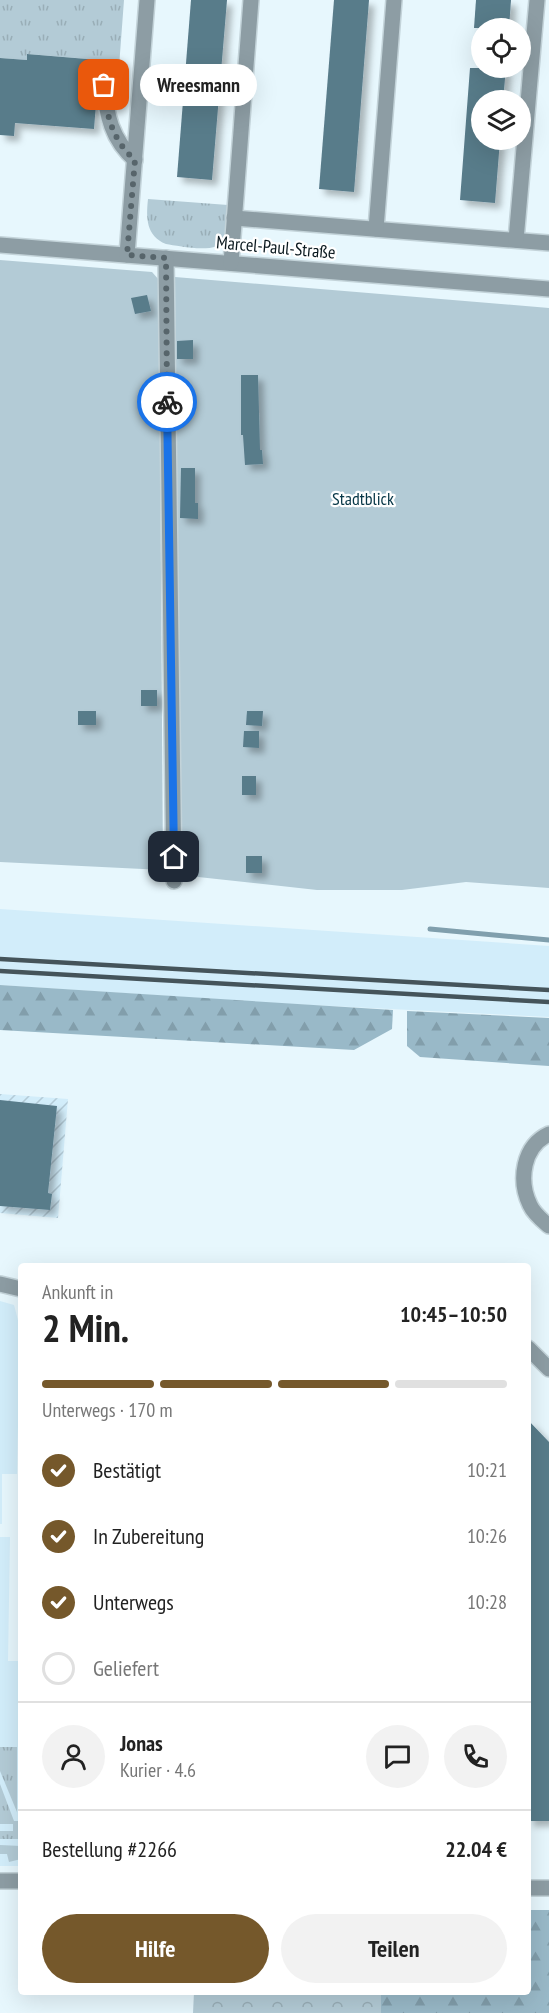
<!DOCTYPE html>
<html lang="de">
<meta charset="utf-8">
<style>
body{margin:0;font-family:"PT Sans Narrow",sans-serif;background:#f2f2f2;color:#222;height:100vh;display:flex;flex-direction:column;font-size:22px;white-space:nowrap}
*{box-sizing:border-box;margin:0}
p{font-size:20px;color:#767676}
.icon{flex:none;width:33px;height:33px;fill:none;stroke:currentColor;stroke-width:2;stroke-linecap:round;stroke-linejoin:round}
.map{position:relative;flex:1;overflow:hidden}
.panel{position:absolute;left:18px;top:1263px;width:513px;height:732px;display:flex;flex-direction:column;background:#fff;border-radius:6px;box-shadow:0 6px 24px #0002}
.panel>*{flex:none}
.fabs{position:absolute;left:471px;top:18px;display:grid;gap:12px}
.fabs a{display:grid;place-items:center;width:60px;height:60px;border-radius:50%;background:#fff;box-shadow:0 6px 24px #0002;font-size:30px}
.pin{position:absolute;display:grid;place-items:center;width:51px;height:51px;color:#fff;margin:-26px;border-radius:12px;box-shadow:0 3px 9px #0006}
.courier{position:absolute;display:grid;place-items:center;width:60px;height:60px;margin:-30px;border:4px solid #1a73e8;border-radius:50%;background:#fff;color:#222;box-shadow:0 2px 8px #0007}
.bubble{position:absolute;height:42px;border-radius:21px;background:#fff;box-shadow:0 6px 24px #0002;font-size:20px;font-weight:800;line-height:42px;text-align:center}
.headline em{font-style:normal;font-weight:800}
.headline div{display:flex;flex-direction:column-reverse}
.headline{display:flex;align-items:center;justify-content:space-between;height:102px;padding:0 24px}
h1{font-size:39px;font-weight:800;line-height:45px}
.bar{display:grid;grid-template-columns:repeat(4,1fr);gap:9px 6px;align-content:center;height:72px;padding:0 24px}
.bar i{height:8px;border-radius:4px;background:#e0e0e0}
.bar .on{background:#75582b}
.bar p{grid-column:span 4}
.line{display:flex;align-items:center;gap:15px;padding:0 24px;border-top:2px solid #e0e0e0}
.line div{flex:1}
.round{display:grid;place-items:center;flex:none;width:63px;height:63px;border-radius:32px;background:#f2f2f2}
ol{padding:0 24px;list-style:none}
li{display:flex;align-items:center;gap:18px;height:66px}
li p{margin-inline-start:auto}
li .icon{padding:6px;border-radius:50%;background:#75582b;color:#fff;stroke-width:4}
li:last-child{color:#767676}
li i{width:33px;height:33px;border:3px solid #e0e0e0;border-radius:50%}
.primary-button{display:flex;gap:12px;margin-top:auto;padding:12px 24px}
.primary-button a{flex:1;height:69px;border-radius:36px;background:#75582b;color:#fff;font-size:24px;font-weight:800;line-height:69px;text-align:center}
.primary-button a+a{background:#f2f2f2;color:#222}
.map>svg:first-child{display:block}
</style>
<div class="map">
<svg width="549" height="2013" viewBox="0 0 549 2013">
<defs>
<pattern id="industrial-furrows" width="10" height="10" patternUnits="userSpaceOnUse" patternTransform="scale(1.5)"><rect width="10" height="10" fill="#d2edfa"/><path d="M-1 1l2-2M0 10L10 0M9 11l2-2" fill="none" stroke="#b3cad6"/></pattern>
<pattern id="grass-tufts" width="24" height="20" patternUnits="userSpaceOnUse" patternTransform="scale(1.5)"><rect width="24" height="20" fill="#b3cbd6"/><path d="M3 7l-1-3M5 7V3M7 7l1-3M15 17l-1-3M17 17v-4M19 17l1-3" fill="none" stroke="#99aeb7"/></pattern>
<pattern id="forest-firs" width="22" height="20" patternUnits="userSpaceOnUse" patternTransform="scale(1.5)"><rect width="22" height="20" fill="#99b9c8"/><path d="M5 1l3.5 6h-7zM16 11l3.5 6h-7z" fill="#829eab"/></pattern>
<pattern id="park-crowns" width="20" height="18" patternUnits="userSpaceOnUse" patternTransform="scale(1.5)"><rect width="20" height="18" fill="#b3cbd6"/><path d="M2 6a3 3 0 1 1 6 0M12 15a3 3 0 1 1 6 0" fill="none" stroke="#99aeb7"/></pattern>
<filter id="shadow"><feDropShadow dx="5.5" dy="5.5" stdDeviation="3" flood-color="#0004"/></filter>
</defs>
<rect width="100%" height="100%" fill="#e7f7fd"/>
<g fill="#d2edfa">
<path d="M0,909L549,946V1017L290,1004L0,985Z"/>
<path d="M0,1301L14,1305L20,1328L17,1474H2V1524H0Z"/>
<path d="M0,1537H10L8,1661H21V1866H0Z"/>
</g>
<path fill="url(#industrial-furrows)" d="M0,1094L68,1099L58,1218L0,1213Z"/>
<g fill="url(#grass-tufts)">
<path d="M0,0H124L119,67L99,66V60L28,54L27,60L0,58Z"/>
<path d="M148,199L228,205C227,216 228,229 225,239C219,255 179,246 166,244C146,236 146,218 148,199Z"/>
<path d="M0,1747H17V1812L0,1771Z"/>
<path d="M0,1784L14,1821H21V1839H0V1831H13V1824H0Z"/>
<path d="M0,1845L21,1846V1859L9,1862L7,1854H0Z"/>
</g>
<g fill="url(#forest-firs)">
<path d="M0,985L393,1010L392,1029L354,1050L0,1030Z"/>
<path d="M407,1011L549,1018V1066L420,1057L407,1046Z"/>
<path d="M528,1910H549V2013H381V1992H528Z"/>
</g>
<path fill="url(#park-crowns)" d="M194,1992H381V2013H193Z"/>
<g fill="#b3cbd6">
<path d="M0,260L152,272L159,280L163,870L0,862Z"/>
<path d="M175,277L549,308V888L466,882L402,890H317L189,876L180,862Z"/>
</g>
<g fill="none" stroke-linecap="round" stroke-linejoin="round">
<path stroke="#809fad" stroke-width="5" d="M430,929L549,940"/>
</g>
<g fill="#587b8a" filter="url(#shadow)">
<path d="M191,0H227L212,180L177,177Z"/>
<path d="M334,0H369L354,192L319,189Z"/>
<path d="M476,0H511L509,28H474Z"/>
<path d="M27,54L99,60V66L113,67L112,80L103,75L95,81L96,104L94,129L15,123L14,136L0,135V58L27,60Z"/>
<path d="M470,68H506L503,100H482V140H500L495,203L460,200Z"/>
<path d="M147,295L151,311L135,314L131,298Z"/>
<path d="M193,340V359H177V341Z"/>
<path d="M241,375H258L260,450H262L263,464L245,465L243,435H241Z"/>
<path d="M181,468H195V503H198V519L180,518Z"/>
<rect x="141" y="690" width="16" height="16"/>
<rect x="78" y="711" width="18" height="14"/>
<path d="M247,711H263L262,726L246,725Z"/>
<path d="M244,731H259V748L243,747Z"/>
<rect x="242" y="776" width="14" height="19"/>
<rect x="246" y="856" width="16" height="17"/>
<path d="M0,1100L57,1106L48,1193L52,1194L50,1210L0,1206Z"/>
<path d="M528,1420L549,1442V1821H528V1605L531,1475L528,1472Z"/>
</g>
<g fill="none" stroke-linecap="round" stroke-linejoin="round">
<g stroke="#c3d3d9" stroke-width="18">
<g id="minor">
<path d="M104,85C106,115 112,140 135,160"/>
<path d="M234,218L549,243"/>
<path d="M376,229L394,0"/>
<path d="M516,240L537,0"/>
<path d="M0,245L549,289"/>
<path d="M127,255L147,0"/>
<path d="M166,258L174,881"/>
<path d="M231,263L251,0"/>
<path d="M549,1134C523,1146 518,1180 530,1205C534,1214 542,1220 549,1226"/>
<path d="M0,1284L21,1289"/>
<path d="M528,1348L549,1369"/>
<path d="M0,1881H21"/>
<path d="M528,1888H549"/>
</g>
</g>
<use href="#minor" stroke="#8d9da4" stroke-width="15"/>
<g stroke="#45545a" stroke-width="4.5">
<path d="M0,959L549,990"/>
<path d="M0,971L549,1002"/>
</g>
</g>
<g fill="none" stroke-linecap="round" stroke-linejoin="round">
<path stroke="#57656b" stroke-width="6" stroke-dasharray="0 10.8" d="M104,85C106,115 112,140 135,160L127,255L166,258L167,402"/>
<path stroke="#1a73e8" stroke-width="8" d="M167,402L174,857"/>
</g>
<g text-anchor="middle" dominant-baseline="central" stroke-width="4.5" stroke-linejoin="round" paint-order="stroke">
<g font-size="18" fill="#09171d" stroke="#fff">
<text transform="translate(276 247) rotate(5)">Marcel-Paul-Straße</text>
</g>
<g font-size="18" fill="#073747" stroke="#fff">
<text x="363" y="498">Stadtblick</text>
</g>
</g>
</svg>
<div class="fabs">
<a><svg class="icon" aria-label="locate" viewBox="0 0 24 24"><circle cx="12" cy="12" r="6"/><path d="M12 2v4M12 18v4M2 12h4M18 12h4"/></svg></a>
<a><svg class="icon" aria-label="layers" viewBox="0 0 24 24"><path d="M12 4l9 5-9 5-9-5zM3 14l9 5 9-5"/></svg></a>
</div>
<div class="pin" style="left:104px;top:85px;background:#ea580c"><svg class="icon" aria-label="bag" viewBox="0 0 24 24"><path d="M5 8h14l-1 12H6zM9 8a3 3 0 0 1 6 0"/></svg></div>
<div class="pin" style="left:174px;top:857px;background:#1f2937"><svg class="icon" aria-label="home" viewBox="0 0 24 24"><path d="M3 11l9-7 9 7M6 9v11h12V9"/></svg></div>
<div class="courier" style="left:167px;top:402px"><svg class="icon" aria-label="bike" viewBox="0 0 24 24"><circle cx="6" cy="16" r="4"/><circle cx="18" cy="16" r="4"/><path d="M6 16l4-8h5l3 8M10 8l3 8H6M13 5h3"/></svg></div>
<div class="bubble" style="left:140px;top:64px;width:117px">Wreesmann</div>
<section class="panel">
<div class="headline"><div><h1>2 Min.</h1><p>Ankunft in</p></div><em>10:45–10:50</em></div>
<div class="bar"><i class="on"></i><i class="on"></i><i class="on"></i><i></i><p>Unterwegs · 170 m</p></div>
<ol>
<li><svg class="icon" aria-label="check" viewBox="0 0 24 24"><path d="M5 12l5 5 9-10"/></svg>Bestätigt<p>10:21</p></li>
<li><svg class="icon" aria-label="check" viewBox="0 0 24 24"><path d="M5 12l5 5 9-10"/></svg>In Zubereitung<p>10:26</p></li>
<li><svg class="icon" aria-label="check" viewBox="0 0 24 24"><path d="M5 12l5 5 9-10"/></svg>Unterwegs<p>10:28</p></li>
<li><i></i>Geliefert</li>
</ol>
<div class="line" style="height:108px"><a class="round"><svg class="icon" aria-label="person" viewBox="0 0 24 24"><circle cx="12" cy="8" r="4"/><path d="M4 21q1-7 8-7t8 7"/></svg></a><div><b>Jonas</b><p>Kurier · 4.6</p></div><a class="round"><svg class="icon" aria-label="chat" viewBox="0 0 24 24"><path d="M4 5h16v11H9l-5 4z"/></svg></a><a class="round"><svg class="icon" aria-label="phone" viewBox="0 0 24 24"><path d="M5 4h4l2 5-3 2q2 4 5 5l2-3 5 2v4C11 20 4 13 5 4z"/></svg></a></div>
<div class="line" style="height:78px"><div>Bestellung #2266</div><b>22.04 €</b></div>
<div class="primary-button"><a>Hilfe</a><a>Teilen</a></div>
</section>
</div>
